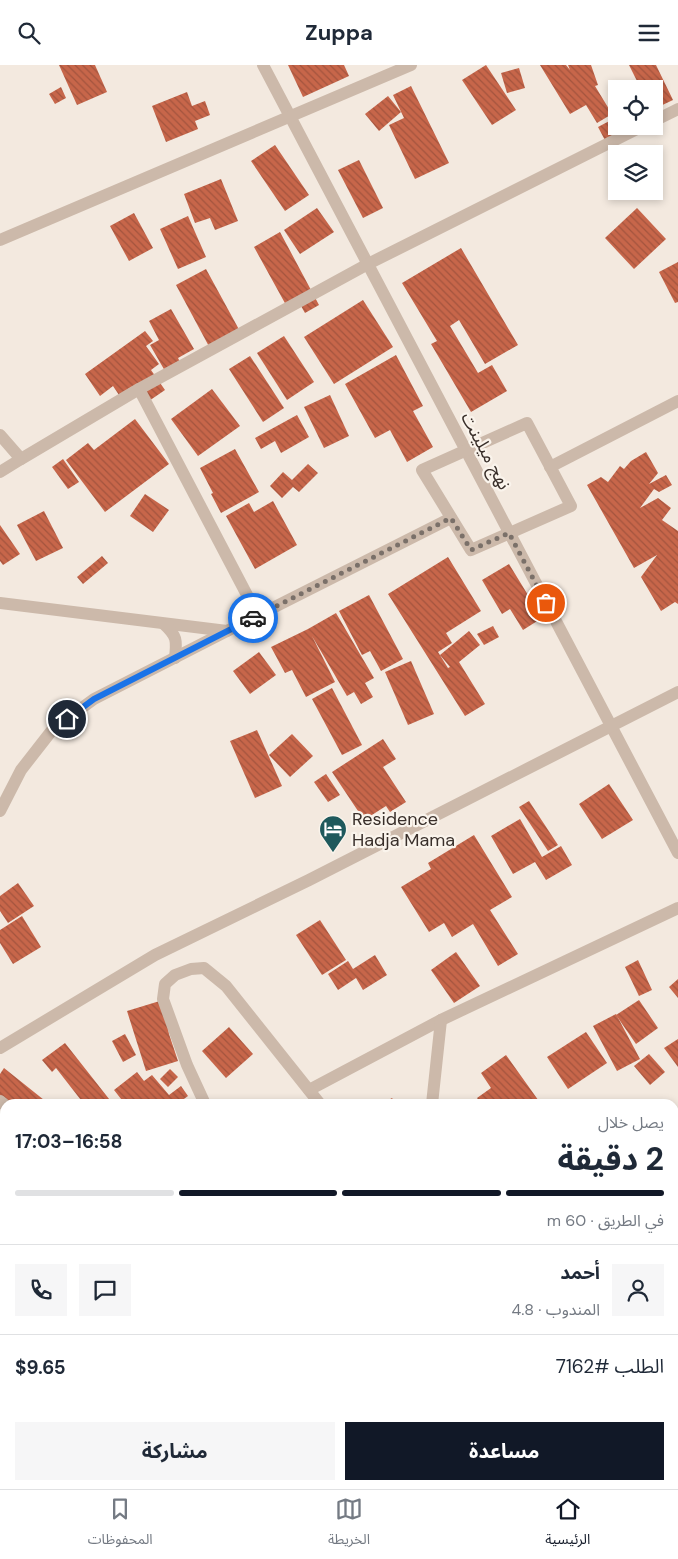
<!DOCTYPE html>
<html lang="ar">
<meta charset="utf-8">
<style>
body{margin:0;font-family:"DM Sans","Noto Sans Arabic",sans-serif;background:#f6f6f7;color:#1f2937;direction:rtl;height:100vh;display:flex;flex-direction:column;font-size:19px;white-space:nowrap}
*{box-sizing:border-box;margin:0}
p{font-size:16px;color:#747a83}
.icon{flex:none;width:28px;height:28px;fill:none;stroke:currentColor;stroke-width:2;stroke-linecap:round;stroke-linejoin:round}
.map{position:relative;flex:1;overflow:hidden;direction:ltr}
.side{position:absolute;left:0px;top:1034px;width:679px;height:391px;display:flex;flex-direction:column;background:#fff;border-radius:15px 15px 0 0;box-shadow:0 2px 8px #0003;direction:rtl}
.side>*{flex:none}
.tools{position:absolute;left:608px;top:15px;display:grid;gap:10px}
.tools a{display:grid;place-items:center;width:55px;height:55px;border-radius:0px;background:#fff;box-shadow:0 2px 8px #0003;font-size:25px}
.pin{position:absolute;display:grid;place-items:center;width:42px;height:42px;color:#fff;margin:-21px;border:2px solid #fff;border-radius:50%;box-shadow:0 1px 5px #0007}
.courier{position:absolute;display:grid;place-items:center;width:50px;height:50px;margin:-25px;border:4px solid #1a73e8;border-radius:50%;background:#fff;color:#222;box-shadow:0 1px 6px #0007}
.head em{font-style:normal;font-weight:700}
.head div{display:flex;flex-direction:column-reverse}
.head{display:flex;align-items:center;justify-content:space-between;height:85px;padding:0 15px}
h1{font-size:32px;font-weight:700;line-height:38px}
.bar{display:grid;grid-template-columns:repeat(4,1fr);gap:8px 5px;align-content:center;height:60px;padding:0 15px}
.bar i{height:6px;border-radius:4px;background:#e0e1e3}
.bar .active{background:#111827}
.bar p{grid-column:span 4}
.line{display:flex;align-items:center;gap:12px;padding:0 15px;border-top:1px solid #e0e1e3}
.line div{flex:1}
.round{display:grid;place-items:center;flex:none;width:52px;height:52px;border-radius:0px;background:#f6f6f7}
.primary-button{display:flex;gap:10px;margin-top:auto;padding:10px 15px}
.primary-button a{flex:1;height:58px;border-radius:0px;background:#111827;color:#fff;font-size:20px;font-weight:700;line-height:58px;text-align:center}
.primary-button a+a{background:#f6f6f7;color:#1f2937}
header{display:flex;justify-content:space-between;align-items:center;height:65px;padding:0 15px;background:#fff;font-size:22px;font-weight:700}
.dock{display:flex;justify-content:space-around;align-items:center;height:70px;border-top:1px solid #e0e1e3;background:#fff;font-size:14px;color:#747a83}
.dock a{display:grid;justify-items:center;gap:2px}
.dock .active{color:#111827}
.map>svg:first-child{display:block}
</style>
<header><svg class="icon" aria-label="menu" viewBox="0 0 24 24"><path d="M4 6h16M4 12h16M4 18h16"/></svg>Zuppa<svg class="icon" aria-label="search" viewBox="0 0 24 24"><circle cx="10" cy="10" r="6"/><path d="M15 15l6 6"/></svg></header>
<div class="map">
<svg width="678" height="1424" viewBox="0 0 678 1424">
<defs>
<pattern id="building-back-hatch" width="6" height="6" patternUnits="userSpaceOnUse" patternTransform="scale(1.25)"><rect width="6" height="6" fill="#c7664a"/><path d="M-1 5l2 2M0 0l6 6M5-1l2 2" fill="none" stroke="#a3543e"/></pattern>
</defs>
<rect width="100%" height="100%" fill="#f3e9df"/>
<path fill="#7eafb1" d="M0,1294L5,1299V1420H128L132,1424H0Z"/>
<g fill="url(#building-back-hatch)">
<path d="M59,0H95L107,27L77,40Z"/>
<path d="M288,0H344L349,11L303,32Z"/>
<path d="M486,0L516,45L492,60L462,15Z"/>
<path d="M540,0H566L570,5L568,0H591L598,20L595,21L612,49L597,58L586,40L570,49Z"/>
<path d="M629,0H656L673,35L654,44V24H641Z"/>
<path d="M519,3L525,23L507,28L501,8Z"/>
<path d="M411,21L449,98L415,114L389,60L404,53L393,30Z"/>
<path d="M61,22L66,33L55,39L49,29Z"/>
<path d="M187,27L192,41L205,36L210,50L195,56L198,64L166,77L152,41Z"/>
<path d="M388,31L401,47L379,66L365,49Z"/>
<path d="M615,53L616,61H619L624,70L607,79L598,62Z"/>
<path d="M275,80L309,130L285,146L251,96Z"/>
<path d="M359,95L383,143L363,153L338,105Z"/>
<path d="M221,114L238,156L215,165L210,153L195,158L184,129Z"/>
<path d="M317,143L334,167L300,189L284,165Z"/>
<path d="M637,143L666,174L634,204L605,173Z"/>
<path d="M134,148L153,183L129,196L110,161Z"/>
<path d="M188,151L206,192L178,204L160,164Z"/>
<path d="M280,167L319,240L305,248L297,234L286,240L254,182Z"/>
<path d="M461,183L518,280L485,299L459,255L450,261L478,308L492,300L507,326L471,347L431,279L437,276L402,218Z"/>
<path d="M678,197V237L675,238L659,207Z"/>
<path d="M206,204L242,270L212,287L176,220Z"/>
<path d="M363,235L393,282L334,319L304,272Z"/>
<path d="M171,244L194,284L178,293L180,297L165,306L150,280L159,275L149,256Z"/>
<path d="M145,266L153,276L146,281L159,299L151,305L165,325L146,338L133,321L119,330L113,321L100,331L85,309Z"/>
<path d="M284,271L314,317L287,335L257,288Z"/>
<path d="M396,290L423,341L413,346L433,382L407,397L390,365L375,373L345,319Z"/>
<path d="M250,291L284,343L263,357L229,304Z"/>
<path d="M212,324L240,361L198,391L171,354Z"/>
<path d="M330,330L349,371L324,383L304,342Z"/>
<path d="M297,350L309,372L281,388L275,376L261,384L255,373Z"/>
<path d="M135,354L169,399L105,447L66,395L88,378L94,385Z"/>
<path d="M235,384L259,427L221,448L211,429L213,428L200,403Z"/>
<path d="M646,387L658,408L649,419L666,410L672,420L659,427L654,424L640,443L658,433L671,443L662,455L678,466V539L675,537L661,546L641,512L657,490L634,503L587,420L601,412L608,417L620,401L624,404L631,396Z"/>
<path d="M63,394L79,417L68,424L52,402Z"/>
<path d="M308,399L318,408L299,427L293,422L282,433L270,421L283,407L292,415Z"/>
<path d="M145,429L169,445L153,467L130,451Z"/>
<path d="M273,436L297,480L255,504L226,451L249,438L254,447Z"/>
<path d="M44,446L63,483L36,496L17,460Z"/>
<path d="M0,460L20,489L3,500L0,496Z"/>
<path d="M102,491L108,498L83,519L77,512Z"/>
<path d="M448,492L481,546L446,568L452,578L438,587L448,603L450,602L440,590L469,566L480,580L459,597L485,639L465,651L388,529Z"/>
<path d="M509,499L542,553L523,565L510,544L502,549L482,515Z"/>
<path d="M369,530L403,594L381,606L370,586L362,590L339,546Z"/>
<path d="M336,548L374,613L365,618L373,632L361,639L354,627L347,631L312,571L335,617L306,632L292,605L285,608L271,582L308,564Z"/>
<path d="M493,561L499,572L484,580L477,569Z"/>
<path d="M259,587L276,610L250,629L233,606Z"/>
<path d="M411,596L434,649L408,660L385,607Z"/>
<path d="M332,623L362,680L342,690L312,634Z"/>
<path d="M257,665L282,721L255,733L230,676Z"/>
<path d="M292,669L313,691L290,712L269,690Z"/>
<path d="M383,674L396,694L383,702L406,737L390,747L386,741L364,755L332,707Z"/>
<path d="M326,709L340,730L328,737L314,717Z"/>
<path d="M609,719L633,755L602,774L579,739Z"/>
<path d="M529,736L558,780L548,786L519,742Z"/>
<path d="M520,754L542,792L561,781L572,800L546,815L535,797L513,809L491,771Z"/>
<path d="M474,770L512,832L490,845L518,889L498,901L473,859L452,872L444,858L429,867L401,822L431,804L428,798Z"/>
<path d="M18,818L34,841L8,858L0,846V831Z"/>
<path d="M22,851L41,882L13,899L0,878V865Z"/>
<path d="M320,855L346,895L322,910L296,870Z"/>
<path d="M456,887L480,921L454,938L431,905Z"/>
<path d="M375,890L387,910L363,925L356,913L338,925L328,909L348,896L353,904Z"/>
<path d="M638,895L652,925L639,931L625,902Z"/>
<path d="M678,914V933L669,922Z"/>
<path d="M163,935L169,969L178,996L146,1006L127,946Z"/>
<path d="M639,935L658,963L636,979L616,950Z"/>
<path d="M616,949L640,994L617,1006L593,961Z"/>
<path d="M229,962L253,989L226,1013L202,986Z"/>
<path d="M586,967L607,998L568,1024L547,992Z"/>
<path d="M125,969L136,990L123,997L112,976Z"/>
<path d="M678,974V1002L664,983Z"/>
<path d="M65,978L113,1039H84L56,1003L52,1007L42,995Z"/>
<path d="M649,989L665,1007L650,1020L634,1001Z"/>
<path d="M506,990L541,1039H481L477,1033L491,1023L481,1008Z"/>
<path d="M4,1003L49,1039H7L0,1033V1009Z"/>
<path d="M170,1004L178,1012L168,1022L160,1014Z"/>
<path d="M137,1007L144,1016L152,1010L169,1030L181,1021L188,1031L177,1039H125L114,1025Z"/>
<path d="M392,1033L396,1039H382Z"/>
<path d="M332,1420H348L351,1424H335Z"/>
<path d="M352,1420H403L396,1424H355Z"/>
</g>
<g fill="none" stroke-linecap="round" stroke-linejoin="round">
<g stroke="#ccb9aa" stroke-width="12">
<path d="M263,0L678,788"/>
<path d="M654,56L678,44"/>
<path d="M0,175L411,0"/>
<path d="M139,324L258,551"/>
<path d="M527,358L571,441L471,485L422,405Z"/>
<path d="M0,370L21,394L139,324L368,199L643,61"/>
<path d="M550,402L678,336"/>
<path d="M0,407L21,394"/>
<path d="M0,538L227,566L451,453"/>
<path d="M164,559C177,571 177,575 175,593"/>
<path d="M0,746L21,705L53,664L94,634L227,566"/>
<path d="M0,983L155,890L309,815L678,627"/>
<path d="M309,1025L441,955L678,843"/>
<path d="M0,1036L5,1040"/>
<path d="M205,1039L187,1000L163,934L165,919L175,910L191,904L204,903L226,921L320,1039"/>
<path d="M432,1039L441,955"/>
<path d="M674,1055L678,1053"/>
<path d="M674,1377L678,1375"/>
</g>
</g>
<g fill="none" stroke-linecap="round" stroke-linejoin="round">
<path stroke="#7a7069" stroke-width="5" stroke-dasharray="0 9" d="M253,553L451,453L471,485L509,468L546,538"/>
<path stroke="#1a73e8" stroke-width="6" d="M67,654L94,634L253,553"/>
</g>
<defs>
<g id="hotel-pin" transform="scale(1.4375)"><path d="M0 17L-7.5 6A9.5 9.5 0 1 1 7.5 6Z" fill="#1f595c" stroke="#faf4ec"/><path d="M-6-4.5h1.5V1H6V5H4.5V3h-9V5H-6ZM-4 0a1.8 1.8 0 1 1 3.6 0ZM.5 0V-2.5h3Q6-2.5 6 0Z" fill="#fff"/></g>
</defs>
<g fill-rule="evenodd">
<use href="#hotel-pin" x="333" y="764"/>
</g>
<g text-anchor="middle" dominant-baseline="central" stroke-width="4.5" stroke-linejoin="round" paint-order="stroke">
<g font-size="18" fill="#392f2a" stroke="#faf4ec">
<text transform="translate(486 386) rotate(62)">نهج ميلينت</text>
</g>
<g font-size="18" fill="#392f2a" stroke="#faf4ec" text-anchor="start">
<text x="352" y="754">Residence<tspan x="352" dy="21">Hadja Mama</tspan></text>
</g>
</g>
</svg>
<div class="tools">
<a><svg class="icon" aria-label="locate" viewBox="0 0 24 24"><circle cx="12" cy="12" r="6"/><path d="M12 2v4M12 18v4M2 12h4M18 12h4"/></svg></a>
<a><svg class="icon" aria-label="layers" viewBox="0 0 24 24"><path d="M12 4l9 5-9 5-9-5zM3 14l9 5 9-5"/></svg></a>
</div>
<div class="pin" style="left:546px;top:538px;background:#ea580c"><svg class="icon" aria-label="bag" viewBox="0 0 24 24"><path d="M5 8h14l-1 12H6zM9 8a3 3 0 0 1 6 0"/></svg></div>
<div class="pin" style="left:67px;top:654px;background:#1f2937"><svg class="icon" aria-label="home" viewBox="0 0 24 24"><path d="M3 11l9-7 9 7M6 9v11h12V9"/></svg></div>
<div class="courier" style="left:253px;top:553px"><svg class="icon" aria-label="car" viewBox="0 0 24 24"><path d="M5 17H2v-5l4-1 3-4h7l3 4 3 1v5h-3M9 17h6M6 11h13"/><circle cx="7" cy="17" r="2"/><circle cx="17" cy="17" r="2"/></svg></div>
<section class="side">
<div class="head"><div><h1>2 دقيقة</h1><p>يصل خلال</p></div><em>16:58–17:03</em></div>
<div class="bar"><i class="active"></i><i class="active"></i><i class="active"></i><i></i><p>في الطريق · 60 m</p></div>
<div class="line" style="height:90px"><a class="round"><svg class="icon" aria-label="person" viewBox="0 0 24 24"><circle cx="12" cy="8" r="4"/><path d="M4 21q1-7 8-7t8 7"/></svg></a><div><b>أحمد</b><p>المندوب · 4.8</p></div><a class="round"><svg class="icon" aria-label="chat" viewBox="0 0 24 24"><path d="M4 5h16v11H9l-5 4z"/></svg></a><a class="round"><svg class="icon" aria-label="phone" viewBox="0 0 24 24"><path d="M5 4h4l2 5-3 2q2 4 5 5l2-3 5 2v4C11 20 4 13 5 4z"/></svg></a></div>
<div class="line" style="height:65px"><div>الطلب #7162</div><b>$9.65</b></div>
<div class="primary-button"><a>مساعدة</a><a>مشاركة</a></div>
</section>
</div>
<nav class="dock">
<a class="active"><svg class="icon" aria-label="home" viewBox="0 0 24 24"><path d="M3 11l9-7 9 7M6 9v11h12V9"/></svg>الرئيسية</a>
<a><svg class="icon" aria-label="map" viewBox="0 0 24 24"><path d="M3 6l6-2 6 2 6-2v14l-6 2-6-2-6 2zM9 4v14M15 6v14"/></svg>الخريطة</a>
<a><svg class="icon" aria-label="saved" viewBox="0 0 24 24"><path d="M7 4h10v16l-5-4-5 4z"/></svg>المحفوظات</a>
</nav>
